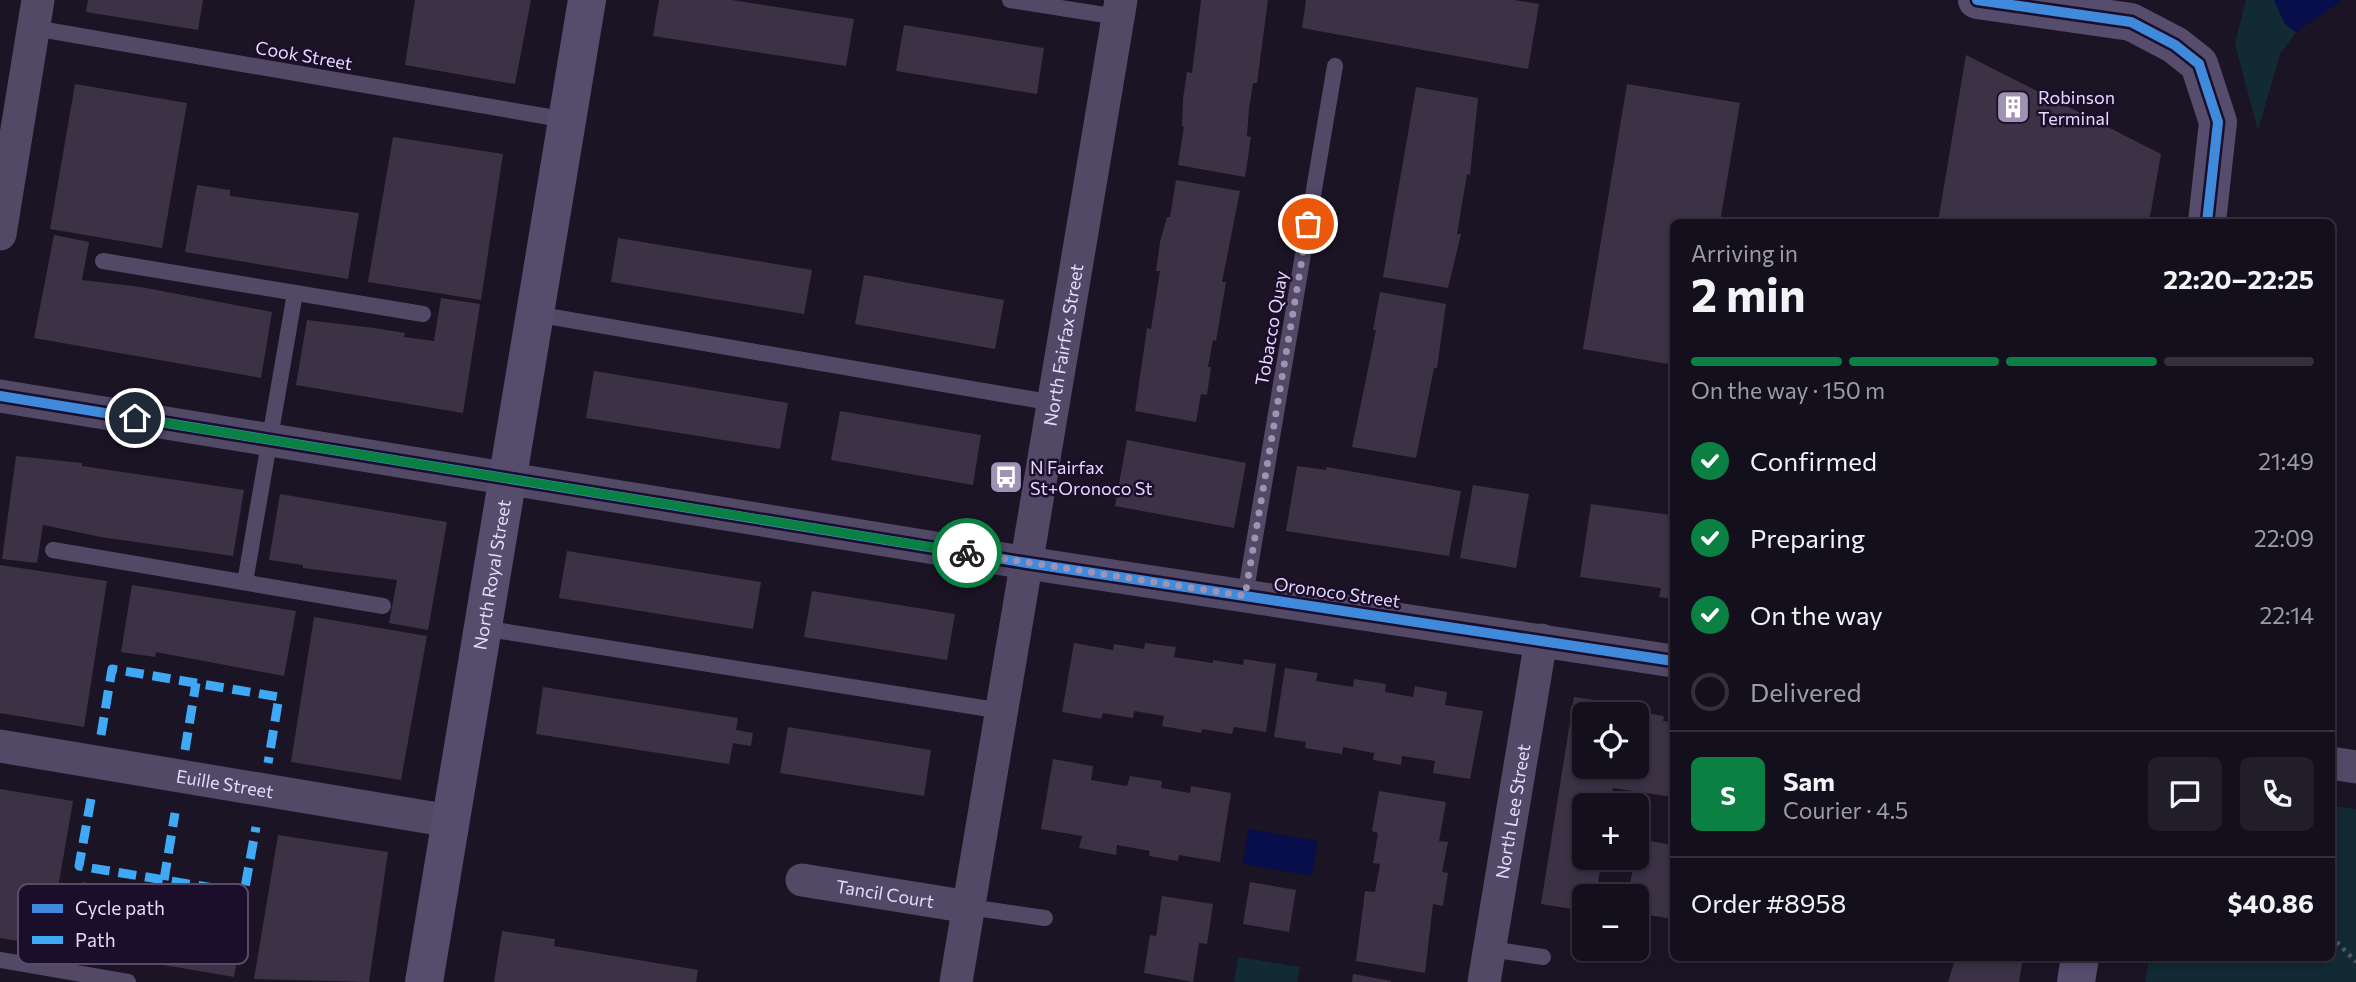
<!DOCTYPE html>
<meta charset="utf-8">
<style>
body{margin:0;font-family:Commissioner,sans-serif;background:#211d29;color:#f1f3f6;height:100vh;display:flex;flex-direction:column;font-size:26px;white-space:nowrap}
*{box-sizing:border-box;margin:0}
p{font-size:23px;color:#9d9ca3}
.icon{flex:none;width:38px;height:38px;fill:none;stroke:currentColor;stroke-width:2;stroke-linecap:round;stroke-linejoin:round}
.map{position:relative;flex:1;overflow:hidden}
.drawer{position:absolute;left:1670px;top:219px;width:665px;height:742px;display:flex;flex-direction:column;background:#140f1c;border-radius:10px;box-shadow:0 4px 10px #0003,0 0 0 2px #332f3b}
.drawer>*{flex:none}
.fabs{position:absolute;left:1572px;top:702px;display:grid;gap:14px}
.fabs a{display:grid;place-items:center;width:77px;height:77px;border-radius:10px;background:#140f1c;box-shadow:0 4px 10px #0003,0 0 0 2px #332f3b;font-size:35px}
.pin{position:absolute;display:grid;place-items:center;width:60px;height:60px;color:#fff;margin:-30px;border:4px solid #fff;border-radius:50%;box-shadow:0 2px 7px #0007}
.courier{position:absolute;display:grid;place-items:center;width:70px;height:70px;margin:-35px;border:5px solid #0b8043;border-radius:50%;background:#fff;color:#222;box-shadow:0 2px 9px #0007}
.headline em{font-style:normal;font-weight:700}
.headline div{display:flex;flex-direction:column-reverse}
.headline{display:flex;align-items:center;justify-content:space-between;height:119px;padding:0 21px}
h1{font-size:46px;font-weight:700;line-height:52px}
.bar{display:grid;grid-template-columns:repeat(4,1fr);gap:10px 7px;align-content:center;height:84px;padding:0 21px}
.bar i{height:9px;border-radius:5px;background:#332f3b}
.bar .on{background:#0b8043}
.bar p{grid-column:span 4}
.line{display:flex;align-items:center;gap:18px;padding:0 21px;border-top:2px solid #332f3b}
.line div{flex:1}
.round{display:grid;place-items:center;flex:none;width:74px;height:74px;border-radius:10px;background:#211d29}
ol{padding:0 21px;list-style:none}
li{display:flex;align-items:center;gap:21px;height:77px}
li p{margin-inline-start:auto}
li .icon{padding:7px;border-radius:50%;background:#0b8043;color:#fff;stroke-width:4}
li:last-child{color:#9d9ca3}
li i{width:38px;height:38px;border:4px solid #332f3b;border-radius:50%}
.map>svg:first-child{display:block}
</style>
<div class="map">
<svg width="2356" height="982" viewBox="0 0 2356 982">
<rect width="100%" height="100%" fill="#1b1425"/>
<g fill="#112a34">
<path d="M2246,0H2274L2285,24L2296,32L2280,54L2258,130L2235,44Z"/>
<path d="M2331,806L2356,809V982H2145L2149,957H2331Z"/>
<path d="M1238,957L1300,967L1297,982H1234Z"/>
</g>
<g fill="#070e49">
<path d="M2274,0H2343L2296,32L2285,24Z"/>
<path d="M1248,829L1318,841L1312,876L1243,864Z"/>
</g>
<g fill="#3b3246" fill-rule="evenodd">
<path d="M88,0H203L198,30L86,12Z"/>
<path d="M415,0H531L515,84L405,65Z"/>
<path d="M659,0H732L854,19L846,66L653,36Z"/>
<path d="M1201,0H1268L1257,83H1253L1249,109L1247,136L1251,137L1245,177L1178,165L1184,126L1182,127L1183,99L1187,72L1192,73Z"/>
<path d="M1306,0H1514L1539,4L1528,69L1302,28Z"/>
<path d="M904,25L1044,48L1037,94L896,71Z"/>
<path d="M1966,55L2161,154L2149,222H1938Z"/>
<path d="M75,84L187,103L162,248L50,229Z"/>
<path d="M1627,84L1740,103L1720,222H1673V365L1583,349Z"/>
<path d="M1416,87L1478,98L1470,175L1467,174L1457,234H1461L1448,288L1383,277Z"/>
<path d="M393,137L503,154L481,300L368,282Z"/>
<path d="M1176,180L1240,191L1222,282H1226L1216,341L1213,340L1208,367H1211L1207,395L1201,394L1196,422L1135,411L1147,328L1151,329L1160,271H1156L1160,242L1167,217H1170Z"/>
<path d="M197,185L230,190V196L359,213L348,279L185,252Z"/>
<path d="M54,235L89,242L82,280L141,287L272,312L261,378L34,338Z"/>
<path d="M618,238L812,270L804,314L611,282Z"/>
<path d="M864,275L1004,300L995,349L855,324Z"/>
<path d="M1380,292L1446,304L1437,368H1434L1416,458L1352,447L1376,330H1373Z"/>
<path d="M441,298L480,304L463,413L296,385L307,320L374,328L405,333L404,337L434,341Z"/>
<path d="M594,371L788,403L780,449L586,418Z"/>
<path d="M840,411L981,435L973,485L831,460Z"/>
<path d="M1127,440L1246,463L1234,528L1115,506Z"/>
<path d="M16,456L82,463V466L244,490L233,556L101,537L43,525L37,563L2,559Z"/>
<path d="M1297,466L1326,470L1327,467L1461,491L1449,556L1286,531Z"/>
<path d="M1473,485L1529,494L1516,568L1460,558Z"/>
<path d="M280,494L447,522L428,630L389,623L397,580L303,568V565L269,560Z"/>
<path d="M1591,504L1671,515L1673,599L1659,597L1661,588L1580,577Z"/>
<path d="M567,551L761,582L753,629L559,598Z"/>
<path d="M0,565L107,581L84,727L0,713Z"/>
<path d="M132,585L296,611L284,676L156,652L155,657L121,652Z"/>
<path d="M812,591L955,614L947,660L804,637Z"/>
<path d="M314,617L427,636L401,780L291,762Z"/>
<path d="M1074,643L1113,650L1114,644L1144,649L1145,643L1176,647L1174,657L1213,663V660L1243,665L1244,659L1276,664L1266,732L1234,727L1232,734L1202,729L1201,733L1162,726L1164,716L1134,711L1133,718L1103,713L1101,719L1062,712Z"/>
<path d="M1285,668L1318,673L1316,681L1353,687L1354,679L1386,684L1385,692L1413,697L1415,686L1447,692L1445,705L1483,711L1470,779L1433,773L1435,761L1402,756L1401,765L1373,760L1374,753L1343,747L1342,754L1305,748L1306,742L1274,737Z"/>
<path d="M543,687L738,718L736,730L753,733L751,746L733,743L729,764L536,734Z"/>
<path d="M1574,697L1627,705L1626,710L1664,716L1663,721L1673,722V797L1613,788L1611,805H1584V858H1602L1596,896H1584V911L1541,904ZM1584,714H1636V766H1584Z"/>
<path d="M788,727L931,750L924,796L780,773Z"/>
<path d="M1053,759L1093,766L1091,780L1127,786L1130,776L1162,781L1161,788L1190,793L1191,786L1231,793L1220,862L1179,855L1178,861L1149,856L1150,851L1117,845L1116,855L1079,848L1082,836L1041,829Z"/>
<path d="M0,789L73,801L48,946L0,938Z"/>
<path d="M1379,791L1446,802L1439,841L1448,842L1442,872L1448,873L1443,906L1433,904L1425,973L1356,961L1365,891L1375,892L1380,864L1373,863L1378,833L1372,831Z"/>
<path d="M278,835L388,852L369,982L254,979Z"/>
<path d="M1638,839L1673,845V919L1636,913V896H1628Z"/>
<path d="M83,882L116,888L115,893L245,912L234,977L70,949Z"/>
<path d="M1250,882L1296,890L1289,932L1243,924Z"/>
<path d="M1162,896L1213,904L1207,944L1199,943L1193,982L1144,973L1150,935L1156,936Z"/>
<path d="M502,931L555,939L554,946L698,970L696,982H494Z"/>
<path d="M1956,957H2023L2019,982H1948Z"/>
<path d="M1353,974L1391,981V982H1352Z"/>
</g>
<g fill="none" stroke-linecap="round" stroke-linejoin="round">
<path stroke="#4d556a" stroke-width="4.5" stroke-dasharray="3.5 5" stroke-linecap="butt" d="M2331,936L2356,962"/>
<g stroke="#514966" stroke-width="16">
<path d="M1010,0L1118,17"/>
<path d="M34,28L567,120"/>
<path d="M103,261L423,314"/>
<path d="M535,314L1054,403"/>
<path d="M53,550L383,606"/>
<path d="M245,582L295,293"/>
<path d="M1245,596L1335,66"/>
<path d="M482,628L1002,711"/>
<path d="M969,907L1045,918"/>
<path d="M1490,949L1543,957"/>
<path d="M0,960L128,982"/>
</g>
<g stroke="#514966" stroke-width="33">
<path d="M0,234L38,0"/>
<path d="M0,396L1027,563L1673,661"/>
<path id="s1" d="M0,746L450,821"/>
<path d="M2331,763L2356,767"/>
<path id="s2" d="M802,880L969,907"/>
<path id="s3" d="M956,982L1121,0"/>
<path id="s4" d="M1484,982L1541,640"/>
</g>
<g stroke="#564c6c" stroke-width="38">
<path d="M1977,0L2131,22L2175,45L2199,64L2218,122L2207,222"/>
<path id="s5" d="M424,982L587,0"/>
<path d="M2076,982L2080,957"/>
</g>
<g stroke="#3fa9f5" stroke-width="9" stroke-dasharray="18 9" stroke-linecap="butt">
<path d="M101,735L112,669L279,697L268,763"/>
<path d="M185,750L196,683"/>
<path d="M91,799L79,866L244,893L256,827"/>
<path d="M164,880L175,813"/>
</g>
<g stroke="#1a0e2b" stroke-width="15">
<g id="cycleway">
<path d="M1977,0L2131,22L2175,45L2199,64"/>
<path d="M2199,64L2218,122L2207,222"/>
<path d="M0,396L1027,563L1673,661"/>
</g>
</g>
<use href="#cycleway" stroke="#408adc" stroke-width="10"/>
</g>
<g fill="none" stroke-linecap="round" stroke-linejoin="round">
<path stroke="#9f93b3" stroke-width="7" stroke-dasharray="0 12.6" d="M967,553L1245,596L1308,224"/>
<path stroke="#0b8043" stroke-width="9" d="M135,418L967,553"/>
</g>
<defs>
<g id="building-square" transform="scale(1.75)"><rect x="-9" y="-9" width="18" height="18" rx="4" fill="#9f93b3" stroke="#1a0e2b"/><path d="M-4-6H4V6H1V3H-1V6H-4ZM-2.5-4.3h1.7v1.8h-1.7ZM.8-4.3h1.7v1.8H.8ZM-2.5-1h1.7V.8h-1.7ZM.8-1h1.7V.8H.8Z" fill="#fff"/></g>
<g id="bus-square" transform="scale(1.75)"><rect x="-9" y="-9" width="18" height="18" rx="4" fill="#9f93b3" stroke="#1a0e2b"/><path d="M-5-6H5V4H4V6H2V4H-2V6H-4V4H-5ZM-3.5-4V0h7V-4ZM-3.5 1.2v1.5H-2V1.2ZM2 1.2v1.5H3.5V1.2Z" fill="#fff"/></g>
</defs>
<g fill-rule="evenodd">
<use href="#building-square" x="2013" y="107"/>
<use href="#bus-square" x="1006" y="477"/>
</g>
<g text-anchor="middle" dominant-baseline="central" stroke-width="5" stroke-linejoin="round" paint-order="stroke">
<g font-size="18" fill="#e6d8ff" stroke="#1a0e2b">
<text transform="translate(304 55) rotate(10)">Cook Street</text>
<text transform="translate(1271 328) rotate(-80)">Tobacco Quay</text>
<text stroke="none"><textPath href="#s3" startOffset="646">North Fairfax Street</textPath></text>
<text stroke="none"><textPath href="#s5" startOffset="413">North Royal Street</textPath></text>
<text transform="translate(1337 592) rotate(8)">Oronoco Street</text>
<text stroke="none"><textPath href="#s1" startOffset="228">Euille Street</textPath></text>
<text stroke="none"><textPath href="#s4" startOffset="173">North Lee Street</textPath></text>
<text stroke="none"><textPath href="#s2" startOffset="84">Tancil Court</textPath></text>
</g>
<g font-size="18" fill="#e6d8ff" stroke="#1a0e2b" text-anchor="start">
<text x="2038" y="97">Robinson<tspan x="2038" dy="21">Terminal</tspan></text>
<text x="1030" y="467">N Fairfax<tspan x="1030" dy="21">St+Oronoco St</tspan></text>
</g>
</g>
<rect x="18" y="884" width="230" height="80" rx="10" fill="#1a0e2b" stroke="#574b6b" stroke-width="2"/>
<rect x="32" y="904" width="31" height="9" fill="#408adc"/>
<rect x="32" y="936" width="31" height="8" fill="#3fa9f5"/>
<g font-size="19" fill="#e6d8ff">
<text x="75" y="915">Cycle path</text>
<text x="75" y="947">Path</text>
</g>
</svg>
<div class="fabs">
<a><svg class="icon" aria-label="locate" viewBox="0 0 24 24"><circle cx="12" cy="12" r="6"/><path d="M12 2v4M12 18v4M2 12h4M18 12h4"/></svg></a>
<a>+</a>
<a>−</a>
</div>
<div class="pin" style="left:1308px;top:224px;background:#ea580c"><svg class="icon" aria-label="bag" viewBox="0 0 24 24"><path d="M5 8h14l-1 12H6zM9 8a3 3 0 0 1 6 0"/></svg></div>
<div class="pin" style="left:135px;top:418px;background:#1f2937"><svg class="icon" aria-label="home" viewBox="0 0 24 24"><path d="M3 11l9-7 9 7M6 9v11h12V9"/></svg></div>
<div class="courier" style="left:967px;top:553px"><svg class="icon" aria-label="bike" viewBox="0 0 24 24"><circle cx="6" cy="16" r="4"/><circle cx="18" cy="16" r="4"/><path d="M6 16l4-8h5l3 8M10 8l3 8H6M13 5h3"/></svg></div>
<section class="drawer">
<div class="headline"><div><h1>2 min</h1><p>Arriving in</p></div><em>22:20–22:25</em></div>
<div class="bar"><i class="on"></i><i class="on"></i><i class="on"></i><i></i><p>On the way · 150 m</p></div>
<ol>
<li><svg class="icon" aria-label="check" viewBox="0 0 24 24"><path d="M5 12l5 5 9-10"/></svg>Confirmed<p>21:49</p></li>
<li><svg class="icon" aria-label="check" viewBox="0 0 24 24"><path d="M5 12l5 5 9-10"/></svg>Preparing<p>22:09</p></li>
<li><svg class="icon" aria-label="check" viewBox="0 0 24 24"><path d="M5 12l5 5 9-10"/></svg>On the way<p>22:14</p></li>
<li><i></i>Delivered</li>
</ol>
<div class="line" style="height:126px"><b class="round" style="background:#0b8043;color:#fff">S</b><div><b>Sam</b><p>Courier · 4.5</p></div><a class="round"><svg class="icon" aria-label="chat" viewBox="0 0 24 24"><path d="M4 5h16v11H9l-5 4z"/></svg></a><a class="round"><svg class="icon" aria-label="phone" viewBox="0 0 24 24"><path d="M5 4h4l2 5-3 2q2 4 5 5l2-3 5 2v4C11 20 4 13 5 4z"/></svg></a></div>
<div class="line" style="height:91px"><div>Order #8958</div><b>$40.86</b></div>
</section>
</div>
